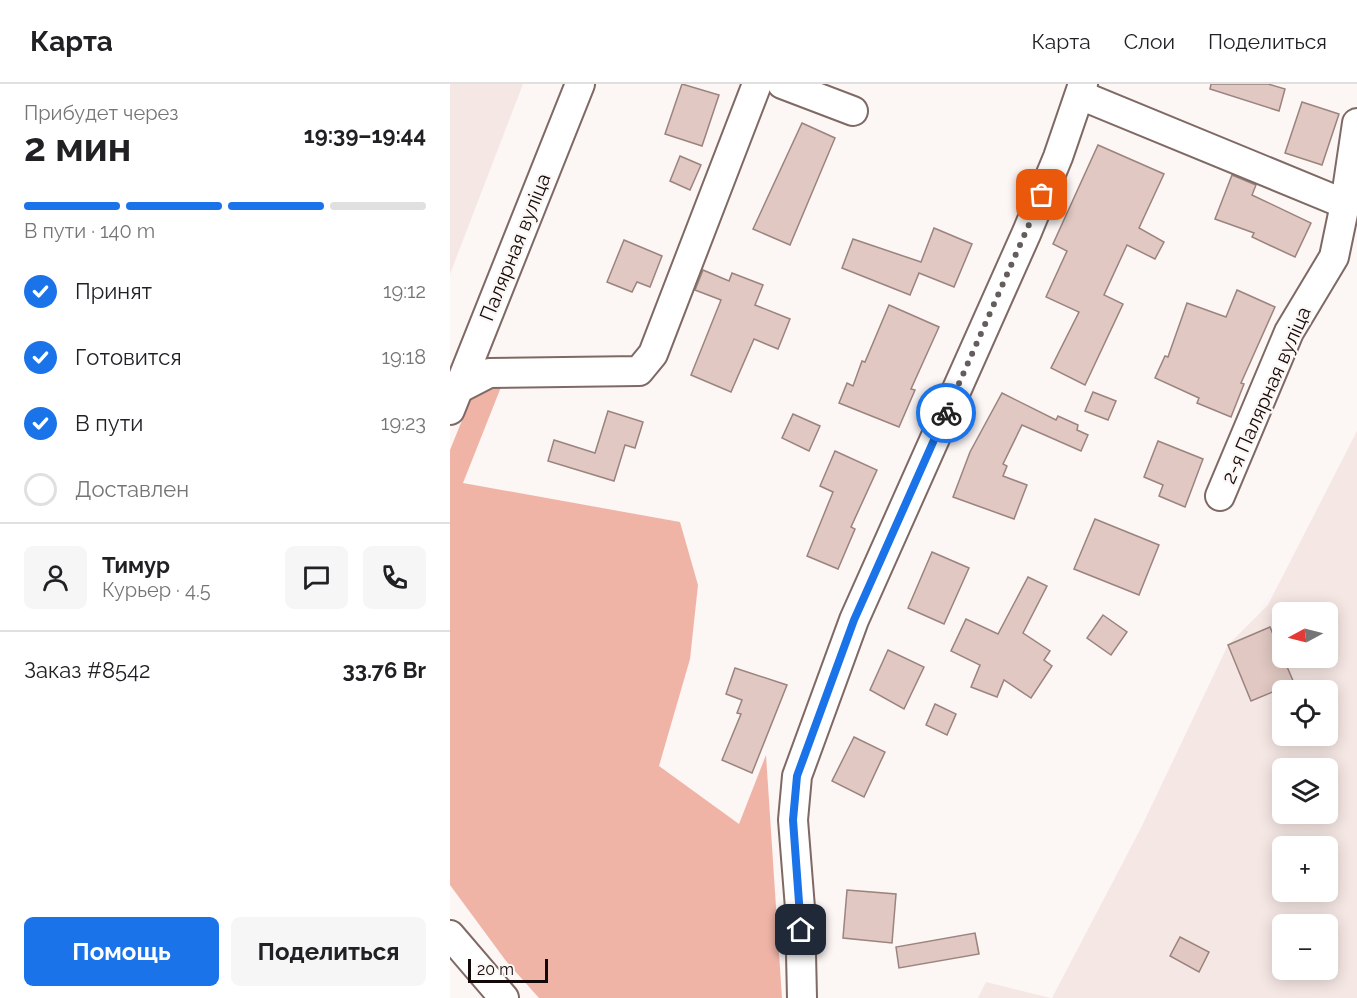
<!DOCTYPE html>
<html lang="ru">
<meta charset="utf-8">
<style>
body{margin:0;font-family:Raleway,sans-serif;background:#f6f6f6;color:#202124;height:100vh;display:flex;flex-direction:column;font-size:22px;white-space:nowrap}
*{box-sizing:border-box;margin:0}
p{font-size:20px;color:#757577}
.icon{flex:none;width:33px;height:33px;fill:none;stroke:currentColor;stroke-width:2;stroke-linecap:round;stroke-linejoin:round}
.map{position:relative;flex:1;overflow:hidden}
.drawer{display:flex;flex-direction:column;background:#fff;width:450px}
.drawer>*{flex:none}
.needle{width:39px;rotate:263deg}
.buttons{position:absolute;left:822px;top:518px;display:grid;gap:12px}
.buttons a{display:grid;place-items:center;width:66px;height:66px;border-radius:9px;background:#fff;box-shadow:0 3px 15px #0003;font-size:30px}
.scale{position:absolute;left:18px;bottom:15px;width:80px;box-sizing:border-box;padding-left:6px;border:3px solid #120a08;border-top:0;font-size:16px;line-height:21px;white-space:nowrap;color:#120a08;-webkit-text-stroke:4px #fcf6f5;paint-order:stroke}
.pin{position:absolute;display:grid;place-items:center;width:51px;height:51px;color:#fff;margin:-26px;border-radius:12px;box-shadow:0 3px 9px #0006}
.courier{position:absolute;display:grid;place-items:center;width:60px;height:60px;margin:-30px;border:4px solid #1a73e8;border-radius:50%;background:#fff;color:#222;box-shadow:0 2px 8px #0007}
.overview em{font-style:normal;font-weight:700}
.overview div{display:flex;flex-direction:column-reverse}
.overview{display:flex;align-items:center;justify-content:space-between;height:102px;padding:0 24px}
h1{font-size:39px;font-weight:700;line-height:45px}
.bar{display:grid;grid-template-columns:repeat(4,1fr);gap:9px 6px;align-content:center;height:72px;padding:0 24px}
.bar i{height:8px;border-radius:4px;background:#e0e0e0}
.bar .active{background:#1a73e8}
.bar p{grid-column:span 4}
.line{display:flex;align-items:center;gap:15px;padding:0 24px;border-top:2px solid #e0e0e0}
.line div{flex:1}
.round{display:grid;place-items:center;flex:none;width:63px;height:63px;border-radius:9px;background:#f6f6f6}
ol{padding:0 24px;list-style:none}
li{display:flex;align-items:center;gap:18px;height:66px}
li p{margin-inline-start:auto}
li .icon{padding:6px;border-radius:50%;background:#1a73e8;color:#fff;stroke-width:4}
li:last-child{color:#757577}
li i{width:33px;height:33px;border:3px solid #e0e0e0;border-radius:50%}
.action{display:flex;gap:12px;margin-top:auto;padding:12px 24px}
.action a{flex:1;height:69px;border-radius:9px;background:#1a73e8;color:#fff;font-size:24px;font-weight:700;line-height:69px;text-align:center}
.action a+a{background:#f6f6f6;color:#202124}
header{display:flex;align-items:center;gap:36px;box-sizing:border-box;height:84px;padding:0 30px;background:#fff;border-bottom:2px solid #e0e0e0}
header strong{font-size:28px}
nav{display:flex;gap:33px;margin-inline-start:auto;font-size:21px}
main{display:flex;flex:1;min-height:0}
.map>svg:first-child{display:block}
</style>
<header>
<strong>Карта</strong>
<nav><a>Карта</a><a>Слои</a><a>Поделиться</a></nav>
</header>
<main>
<section class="drawer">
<div class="overview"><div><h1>2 мин</h1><p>Прибудет через</p></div><em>19:39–19:44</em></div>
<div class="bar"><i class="active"></i><i class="active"></i><i class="active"></i><i></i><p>В пути · 140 m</p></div>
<ol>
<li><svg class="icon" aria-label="check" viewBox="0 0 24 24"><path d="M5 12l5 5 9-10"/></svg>Принят<p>19:12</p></li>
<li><svg class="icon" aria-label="check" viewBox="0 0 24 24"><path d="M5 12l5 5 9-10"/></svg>Готовится<p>19:18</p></li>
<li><svg class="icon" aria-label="check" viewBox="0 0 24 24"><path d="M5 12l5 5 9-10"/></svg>В пути<p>19:23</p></li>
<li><i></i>Доставлен</li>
</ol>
<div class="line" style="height:108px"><a class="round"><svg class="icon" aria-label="person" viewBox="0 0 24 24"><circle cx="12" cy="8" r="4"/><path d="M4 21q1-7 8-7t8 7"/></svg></a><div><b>Тимур</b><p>Курьер · 4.5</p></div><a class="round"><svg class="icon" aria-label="chat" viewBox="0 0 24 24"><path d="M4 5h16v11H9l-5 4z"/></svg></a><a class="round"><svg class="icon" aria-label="phone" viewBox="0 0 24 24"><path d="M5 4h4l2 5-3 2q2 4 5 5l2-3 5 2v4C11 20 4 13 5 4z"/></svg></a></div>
<div class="line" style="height:78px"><div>Заказ #8542</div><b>33.76 Br</b></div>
<div class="action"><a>Помощь</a><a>Поделиться</a></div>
</section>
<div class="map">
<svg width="907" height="914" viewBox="0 0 907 914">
<rect width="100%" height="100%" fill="#fcf6f5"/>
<g fill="#f5e7e4" fill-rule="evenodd">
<path d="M0,0H73L0,190Z"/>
<path d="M907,347V914H602L691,744L778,561L818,521ZM832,528H878V573H832ZM832,606H878V651H832ZM832,684H878V729H832ZM832,762H878V807H832ZM832,840H878V885H832Z"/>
<path d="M536,898L601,914H528Z"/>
</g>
<path fill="#f0b4a7" d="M55,293L13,399L230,438L248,501L240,575L209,682L289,740L316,671L332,914H89L56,877L0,801V366L23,309Z"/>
<g fill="#e1c8c2" stroke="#9b837e" stroke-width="1.5">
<path d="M232,0L269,11L252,62L215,50Z"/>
<path d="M761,0H818L835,5L829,27L760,5Z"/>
<path d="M852,18L889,30L872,81L835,69Z"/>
<path d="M352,39L385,54L340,161L303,145Z"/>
<path d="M648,61L714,90L689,144L714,158L705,175L677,161L654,211L673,220L635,301L601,284L629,228L596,213L617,167L603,160Z"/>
<path d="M230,72L251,81L240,106L220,97Z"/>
<path d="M782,91L806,101L802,111L861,139L845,173L802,153L804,149L765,135Z"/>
<path d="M484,144L522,160L504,203L469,189L460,211L392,184L403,155L471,178Z"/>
<path d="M174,156L212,172L200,203L187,198L182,208L157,198Z"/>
<path d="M253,186L279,197L282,189L313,201L305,221L340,235L328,265L304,255L281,308L241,291L271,216L245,206Z"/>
<path d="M787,206L825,223L791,299L794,300L781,333L747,319L749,314L705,294L715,272L718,273L737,219L776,233Z"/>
<path d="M439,221L489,243L461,305L465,306L449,343L389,319L397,299L403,302L412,277L415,278Z"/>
<path d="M643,308L666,317L658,336L635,327Z"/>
<path d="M552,309L606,336L608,332L628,341L627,346L638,351L631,367L572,341L553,380L557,382L553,392L577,401L564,435L503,413L520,368Z"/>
<path d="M158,327L193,338L185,364L175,361L164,397L98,377L104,356L145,369Z"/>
<path d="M343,330L370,342L359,367L332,354Z"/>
<path d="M708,357L753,375L735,423L709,412L713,401L694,393Z"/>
<path d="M385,367L427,386L401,443L405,445L388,485L357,472L383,408L370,402Z"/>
<path d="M645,435L709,461L689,511L624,485Z"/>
<path d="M482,468L519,484L494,540L458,524Z"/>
<path d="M578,493L597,502L573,549L600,567L594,576L602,582L581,614L554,596L547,613L521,603L530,581L501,567L516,535L548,550Z"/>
<path d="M653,531L677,548L661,571L637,554Z"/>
<path d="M820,543L844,599L801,617L778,561Z"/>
<path d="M438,566L474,583L454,625L420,606Z"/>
<path d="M285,584L337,601L302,689L272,676L291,630L287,629L292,616L276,610Z"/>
<path d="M485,620L506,630L497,651L476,641Z"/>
<path d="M404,653L435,668L414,713L382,697Z"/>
<path d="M397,806L446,810L442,859L393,854Z"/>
<path d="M525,849L529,870L449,884L446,863Z"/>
<path d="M730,853L759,868L749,888L720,872Z"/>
</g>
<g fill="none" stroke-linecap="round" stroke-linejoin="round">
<g stroke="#7f6964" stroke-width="32">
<g id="minor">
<path d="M332,0L403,27"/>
<path d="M630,11L895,120"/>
<path d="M8,305L39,289L189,287L203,270L307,0"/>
<path d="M0,326L130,0"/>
<path d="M770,412L839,248L884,173L895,120L907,39"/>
<path d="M0,851L54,914"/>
<path d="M352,914L350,824L343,736L347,692L404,536L577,148L608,73L633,0"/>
</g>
</g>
<use href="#minor" stroke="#fff" stroke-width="28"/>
</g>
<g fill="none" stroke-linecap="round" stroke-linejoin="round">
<path stroke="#645d5b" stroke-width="6" stroke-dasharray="0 10.8" d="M496,329L592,111"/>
<path stroke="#1a73e8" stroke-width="8" d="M351,846L343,736L347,692L404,536L496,329"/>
</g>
<g text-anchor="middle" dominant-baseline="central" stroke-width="4.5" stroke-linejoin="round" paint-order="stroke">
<g font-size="20" fill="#120a08" stroke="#fcf6f5">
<text transform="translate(65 163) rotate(-68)">Палярная вуліца</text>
<text transform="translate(816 311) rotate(-66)">2-я Палярная вуліца</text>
</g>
</g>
</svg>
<div class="buttons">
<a><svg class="needle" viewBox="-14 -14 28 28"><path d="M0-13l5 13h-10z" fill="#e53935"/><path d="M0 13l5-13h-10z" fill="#757577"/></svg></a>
<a><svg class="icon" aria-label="locate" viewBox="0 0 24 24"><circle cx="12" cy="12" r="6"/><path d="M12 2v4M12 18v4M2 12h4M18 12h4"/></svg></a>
<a><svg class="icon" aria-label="layers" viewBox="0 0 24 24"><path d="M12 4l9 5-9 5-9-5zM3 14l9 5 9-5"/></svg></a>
<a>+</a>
<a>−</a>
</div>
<div class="scale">20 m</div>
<div class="pin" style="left:592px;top:111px;background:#ea580c"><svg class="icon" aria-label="bag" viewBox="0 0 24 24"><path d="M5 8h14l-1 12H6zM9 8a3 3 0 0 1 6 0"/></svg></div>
<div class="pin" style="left:351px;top:846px;background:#1f2937"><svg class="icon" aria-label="home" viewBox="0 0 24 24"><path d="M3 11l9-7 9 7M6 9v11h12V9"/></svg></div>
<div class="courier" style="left:496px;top:329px"><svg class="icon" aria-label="bike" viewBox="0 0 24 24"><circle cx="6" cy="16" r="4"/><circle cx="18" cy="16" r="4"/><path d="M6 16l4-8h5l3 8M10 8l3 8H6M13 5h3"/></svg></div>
</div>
</main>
